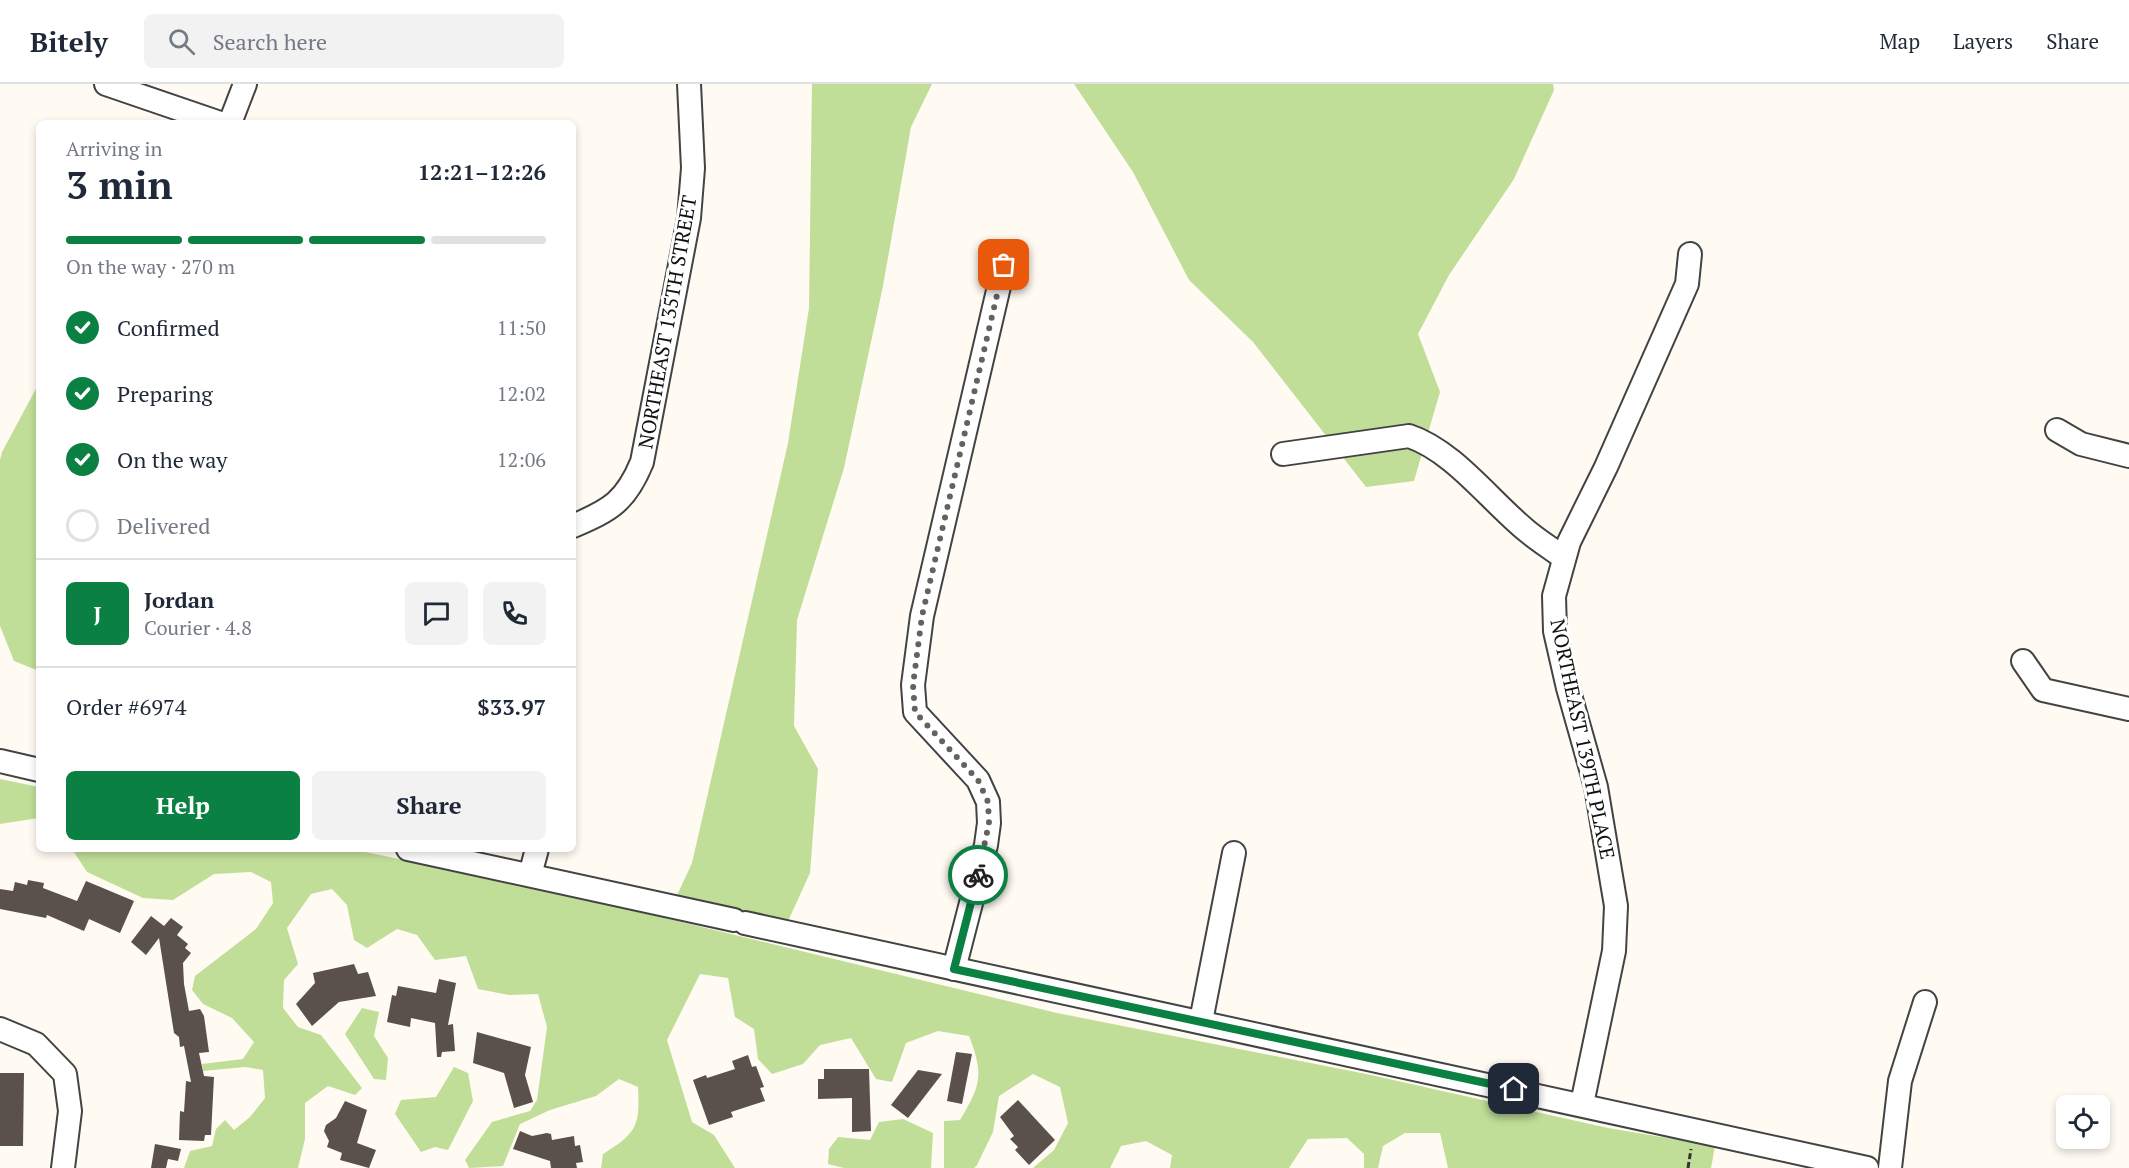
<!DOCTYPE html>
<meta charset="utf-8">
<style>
body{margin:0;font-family:"PT Serif",serif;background:#f2f2f3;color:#1f2937;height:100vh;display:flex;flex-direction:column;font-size:22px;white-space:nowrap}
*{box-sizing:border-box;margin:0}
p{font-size:20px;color:#747a83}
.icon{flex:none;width:33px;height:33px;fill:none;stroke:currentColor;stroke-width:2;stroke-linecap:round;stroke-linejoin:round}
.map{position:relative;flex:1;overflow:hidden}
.side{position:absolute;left:36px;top:36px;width:540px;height:732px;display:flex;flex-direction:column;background:#fff;border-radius:9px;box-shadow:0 3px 9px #0003}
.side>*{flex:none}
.buttons{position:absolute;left:2056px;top:1011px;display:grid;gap:12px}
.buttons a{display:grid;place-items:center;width:54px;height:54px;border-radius:9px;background:#fff;box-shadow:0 3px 9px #0003;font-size:30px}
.pin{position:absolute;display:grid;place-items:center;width:51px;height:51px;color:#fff;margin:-26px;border-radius:12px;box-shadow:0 3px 9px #0006}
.courier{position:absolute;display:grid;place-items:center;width:60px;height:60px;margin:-30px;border:4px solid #0b8043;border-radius:50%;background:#fff;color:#222;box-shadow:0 2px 8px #0007}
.headline em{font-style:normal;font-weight:700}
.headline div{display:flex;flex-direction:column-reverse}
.headline{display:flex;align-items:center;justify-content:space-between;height:102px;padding:0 30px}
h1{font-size:39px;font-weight:700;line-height:45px}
.bar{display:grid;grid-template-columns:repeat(4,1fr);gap:9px 6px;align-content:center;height:72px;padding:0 30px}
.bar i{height:8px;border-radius:4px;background:#e0e1e3}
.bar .selected{background:#0b8043}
.bar p{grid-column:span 4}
.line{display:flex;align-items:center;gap:15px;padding:0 30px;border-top:2px solid #e0e1e3}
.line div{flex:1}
.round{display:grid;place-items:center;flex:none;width:63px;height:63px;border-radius:9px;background:#f2f2f3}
ol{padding:0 30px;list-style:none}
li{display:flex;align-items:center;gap:18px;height:66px}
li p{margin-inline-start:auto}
li .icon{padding:6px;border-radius:50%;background:#0b8043;color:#fff;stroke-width:4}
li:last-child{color:#747a83}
li i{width:33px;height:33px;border:3px solid #e0e1e3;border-radius:50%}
.action{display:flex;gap:12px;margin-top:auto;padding:12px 30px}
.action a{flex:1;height:69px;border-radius:9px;background:#0b8043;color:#fff;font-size:24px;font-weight:700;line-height:69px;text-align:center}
.action a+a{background:#f2f2f3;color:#1f2937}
header{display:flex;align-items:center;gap:36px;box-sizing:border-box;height:84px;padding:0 30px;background:#fff;border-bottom:2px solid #e0e1e3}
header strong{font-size:28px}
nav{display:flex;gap:33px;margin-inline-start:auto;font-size:21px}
.search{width:420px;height:54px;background:#f2f2f3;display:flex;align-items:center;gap:15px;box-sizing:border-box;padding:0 21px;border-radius:9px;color:#747a83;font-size:22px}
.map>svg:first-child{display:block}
</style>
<header>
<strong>Bitely</strong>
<div class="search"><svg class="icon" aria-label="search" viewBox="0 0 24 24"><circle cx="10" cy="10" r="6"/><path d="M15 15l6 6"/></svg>Search here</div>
<nav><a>Map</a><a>Layers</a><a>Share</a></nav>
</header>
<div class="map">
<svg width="2129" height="1084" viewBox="0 0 2129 1084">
<rect width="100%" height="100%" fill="#fffbf3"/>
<g fill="#c0de98">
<path d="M812,0H932L911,43L883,202L844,384L797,536L794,642L818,685L810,789L789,835L734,836L672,822L692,779L788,359L809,224Z"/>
<path d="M1074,0H1553L1554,6L1514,95L1449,191L1418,250L1440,308L1414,397L1366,403L1253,258L1189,196L1133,88Z"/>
<path d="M39,299V587L14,577L0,542V376L2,368Z"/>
<path d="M0,695L39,703V734L0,740Z"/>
<path d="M72,765H351L553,807L1057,929L1371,991L1608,1044L1715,1062L1711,1084H1448L1440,1049H1405L1383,1062L1378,1084H1364V1070L1347,1054L1308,1055L1289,1084H1170L1172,1071L1146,1057L1121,1062L1110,1084H1033L1054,1066L1068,1039L1060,1003L1033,990L999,1012L993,1048L977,1081L974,1084H944V1037L960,1036C981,1001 984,991 969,952L938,947L906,959L892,998L876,995L851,954L820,961L803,980L772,990L758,975L754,945L735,933L728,894L700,890L667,956L692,1038L714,1051L735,1084H601L603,1070C637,1049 640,1042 638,1003L619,995L596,1012L550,1026L520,1040L503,1082L469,1084L465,1076L492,1038L530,1027L537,1016L547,943L538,910L509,911L478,905L466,872L435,876L417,851L397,845L367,864L354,856L347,821L332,805L311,810L287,844L298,880L284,896L283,924L298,943L321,951L362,1004L355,1011L328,1002L305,1019V1055L298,1084H184L190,1067L212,1062L216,1045L225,1036L234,1046L250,1033L265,1014L263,986L245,983L203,987L202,980L243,975L254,958L232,934L203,920L192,906L195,892L256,845L273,819L271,798L251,788L214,790L173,816L143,814L87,788Z"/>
<path d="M362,924L379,928L374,952L388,974L386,996L374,995L345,950Z"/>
<path d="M454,983L468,989L473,1017L448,1066L435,1063L421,1068L395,1030L401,1016L436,1013Z"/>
<path d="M903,1035L933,1049L931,1084H844L828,1080L829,1065L838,1053L870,1056L879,1038Z"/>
</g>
<g fill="#5a504c">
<path d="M28,796L44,799L43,804L77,817L86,797L134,817L120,849L89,835L84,847L47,831L46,834L0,825V805L13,807L15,798L27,801Z"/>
<path d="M151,832L164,842L171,834L183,843L177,851L188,860L185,864L191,869L183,879L184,900L189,927L200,925L204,932L209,968L199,969L204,992L214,993L211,1051H205L204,1057L179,1056L180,1027L184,1028L186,997L191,998L184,962L180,963L179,953L174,949L159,854L146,871L131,858Z"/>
<path d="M354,880L358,890L368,888L376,912L339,918L312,942L296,920L315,899L313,889Z"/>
<path d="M439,895L456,899L448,941L453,940L455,967L442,968L441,973H437L435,939L411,934L410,943L387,938L392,911L396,912L398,902L436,909Z"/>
<path d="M477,948L531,963L525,991L533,1018L514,1024L504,989L473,979Z"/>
<path d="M956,968L972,970L962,1020L947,1017Z"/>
<path d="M748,971L752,983L756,982L764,1003L760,1004L765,1017L731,1028L733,1033L709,1041L693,996L706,991L707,994L735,985L732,977Z"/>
<path d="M824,985H869L871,1047L852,1048V1014L818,1015V995H824Z"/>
<path d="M918,986L942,990L908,1034L891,1021Z"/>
<path d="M0,989H24L23,1062H0Z"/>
<path d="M1018,1016L1055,1056L1029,1081L1015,1066L1018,1063L1010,1055L1014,1052L1000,1033Z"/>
<path d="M345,1017L367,1026L357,1059L376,1066L369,1084L340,1076L342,1069L327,1063L329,1057L324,1047L326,1041L336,1034Z"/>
<path d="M520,1047L532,1052L547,1049L551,1050L552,1056L574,1052L575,1062L580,1061L583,1078L576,1079L577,1084H551L550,1077L513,1065Z"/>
<path d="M155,1060L181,1065L178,1077L168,1075L166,1084H151Z"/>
</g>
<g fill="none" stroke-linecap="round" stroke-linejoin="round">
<g stroke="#434343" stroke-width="26">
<g id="minor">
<path d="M106,0L220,39"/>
<path d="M230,39L245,0"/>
<path d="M2057,346L2081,360L2129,372"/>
<path d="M1283,370L1409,352C1454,367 1490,417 1527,447C1539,457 1552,465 1564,474"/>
<path d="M573,442C611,426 626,417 642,378L689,134L693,84L689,0"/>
<path d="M2023,577L2043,606L2129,625"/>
<path d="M0,677L39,686"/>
<path d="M408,765L734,836"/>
<path d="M530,791L537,765"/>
<path d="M745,839L1867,1084"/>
<path d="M954,885L986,761L989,739L988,718L978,696L915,628L913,601L922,532L1004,181"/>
<path d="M1201,937L1234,769"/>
<path d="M0,945L36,960L65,990L70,1027L63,1084"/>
<path d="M1582,1020L1614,867L1616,822L1596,703L1568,604L1555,547L1554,512L1569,458L1606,383L1687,200L1690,170"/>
<path d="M1890,1084L1900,997L1925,918"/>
</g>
</g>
<path stroke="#323232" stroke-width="3" stroke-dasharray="6 3" stroke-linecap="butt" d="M1688,1084L1691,1065"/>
<use href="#minor" stroke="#fff" stroke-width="22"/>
</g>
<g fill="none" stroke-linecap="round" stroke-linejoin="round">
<path stroke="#64625f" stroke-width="6" stroke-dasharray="0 10.8" d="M978,791L989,739L988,718L978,696L915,628L913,601L922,532L1004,181"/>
<path stroke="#0b8043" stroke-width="8" d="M978,791L954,885L1514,1005"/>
</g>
<g text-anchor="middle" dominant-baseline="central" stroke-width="6" stroke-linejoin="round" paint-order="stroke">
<g font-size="20" fill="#101010" stroke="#fff">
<text transform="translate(667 238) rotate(-80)">NORTHEAST 135TH STREET</text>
<text transform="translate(1583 655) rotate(78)">NORTHEAST 139TH PLACE</text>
</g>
</g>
</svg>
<div class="buttons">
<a><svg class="icon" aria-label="locate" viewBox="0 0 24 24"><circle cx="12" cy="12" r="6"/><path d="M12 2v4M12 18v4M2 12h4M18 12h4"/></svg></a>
</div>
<div class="pin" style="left:1004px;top:181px;background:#ea580c"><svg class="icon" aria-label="bag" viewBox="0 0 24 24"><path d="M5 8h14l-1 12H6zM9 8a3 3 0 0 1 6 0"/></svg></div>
<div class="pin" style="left:1514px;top:1005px;background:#1f2937"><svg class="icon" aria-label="home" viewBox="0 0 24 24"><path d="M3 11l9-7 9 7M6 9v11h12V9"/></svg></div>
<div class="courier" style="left:978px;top:791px"><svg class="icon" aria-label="bike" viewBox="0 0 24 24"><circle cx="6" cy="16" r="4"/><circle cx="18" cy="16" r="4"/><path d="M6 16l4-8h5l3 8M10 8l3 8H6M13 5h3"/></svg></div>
<section class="side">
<div class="headline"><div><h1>3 min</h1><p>Arriving in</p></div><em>12:21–12:26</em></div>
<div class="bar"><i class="selected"></i><i class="selected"></i><i class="selected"></i><i></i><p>On the way · 270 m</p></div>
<ol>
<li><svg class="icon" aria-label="check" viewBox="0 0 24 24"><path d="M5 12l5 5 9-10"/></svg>Confirmed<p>11:50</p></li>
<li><svg class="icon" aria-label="check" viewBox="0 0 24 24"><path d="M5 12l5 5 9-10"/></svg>Preparing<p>12:02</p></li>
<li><svg class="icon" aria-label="check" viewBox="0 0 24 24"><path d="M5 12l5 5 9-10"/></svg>On the way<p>12:06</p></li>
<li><i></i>Delivered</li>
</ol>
<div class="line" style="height:108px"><b class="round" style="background:#0b8043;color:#fff">J</b><div><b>Jordan</b><p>Courier · 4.8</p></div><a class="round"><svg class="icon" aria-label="chat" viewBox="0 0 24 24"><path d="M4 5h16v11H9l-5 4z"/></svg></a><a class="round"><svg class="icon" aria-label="phone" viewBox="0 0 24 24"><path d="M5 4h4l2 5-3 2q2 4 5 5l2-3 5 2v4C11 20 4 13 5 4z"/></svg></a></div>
<div class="line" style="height:78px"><div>Order #6974</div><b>$33.97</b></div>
<div class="action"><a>Help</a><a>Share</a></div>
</section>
</div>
